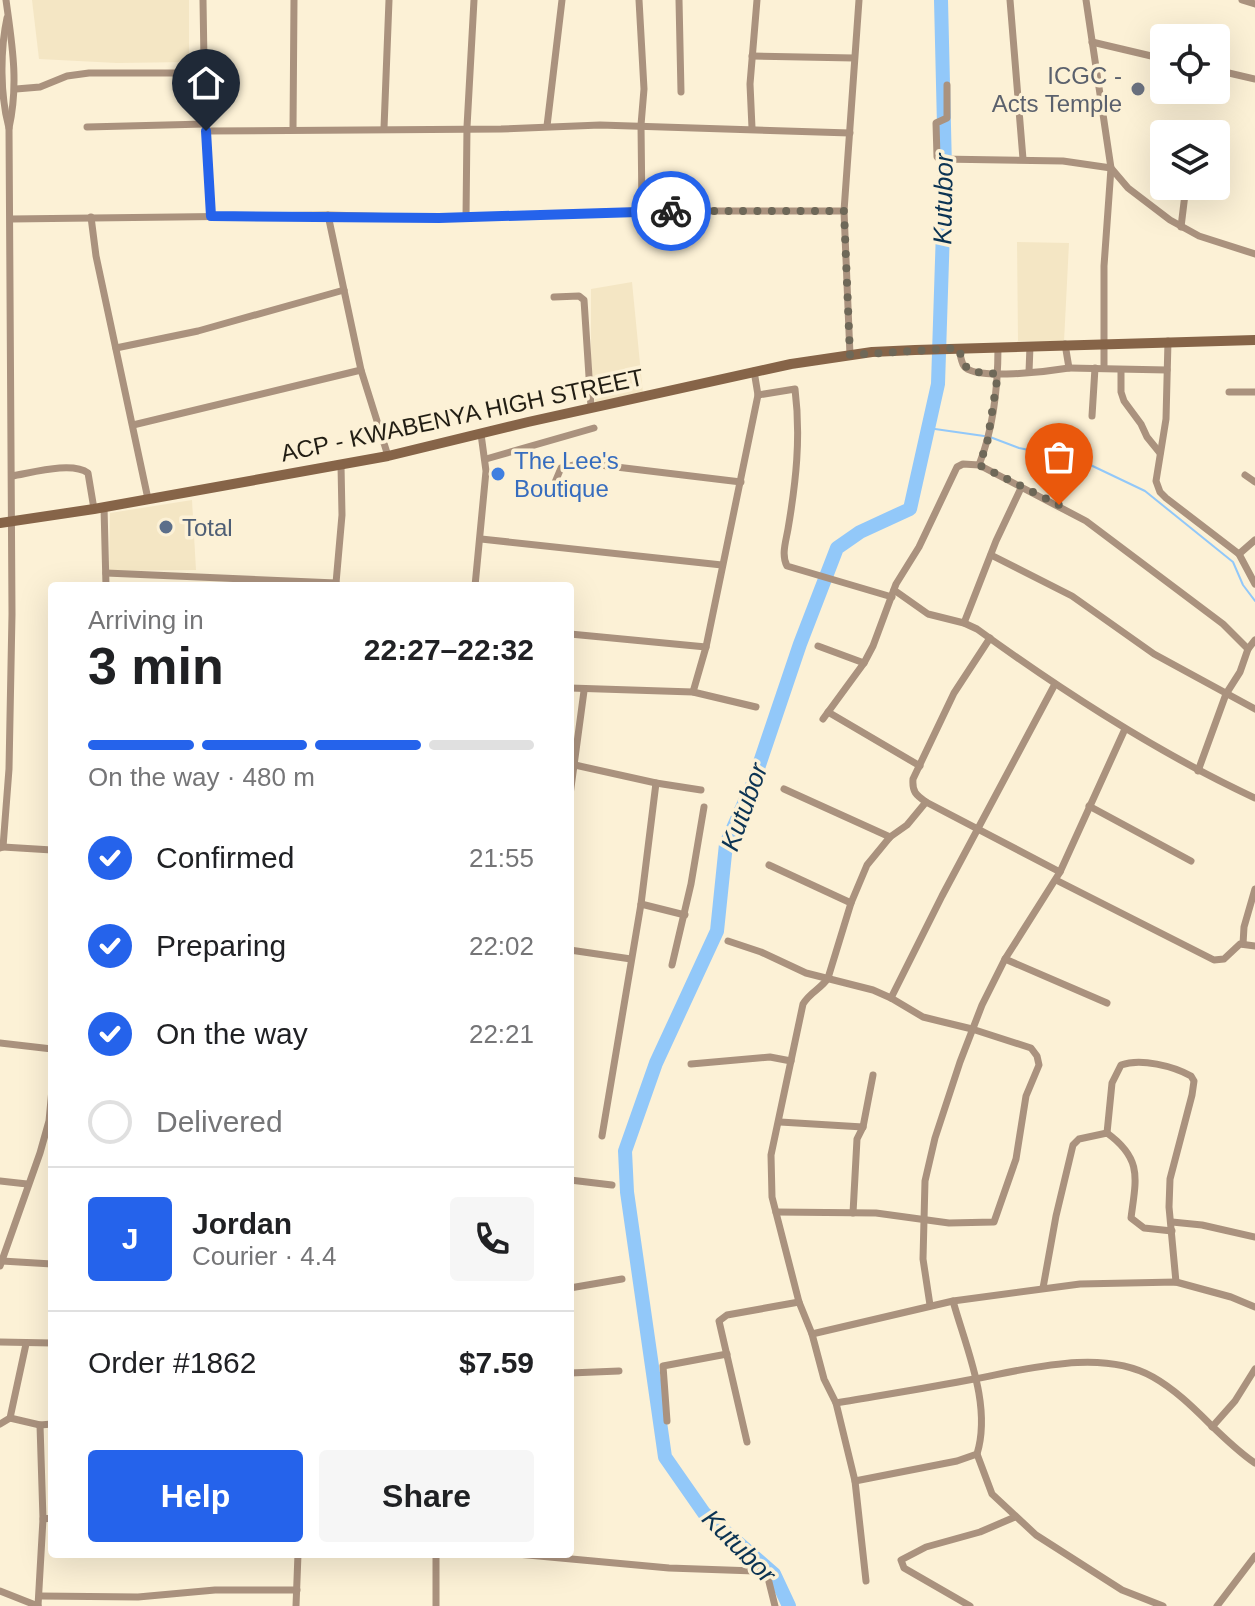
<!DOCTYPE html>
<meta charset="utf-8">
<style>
body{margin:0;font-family:Helvetica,sans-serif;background:#f6f6f6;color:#202124;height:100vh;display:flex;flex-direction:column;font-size:30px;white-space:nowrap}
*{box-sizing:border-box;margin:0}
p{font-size:26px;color:#757577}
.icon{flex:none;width:44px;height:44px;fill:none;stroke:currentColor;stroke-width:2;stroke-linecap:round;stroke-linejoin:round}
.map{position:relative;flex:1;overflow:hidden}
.drawer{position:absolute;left:48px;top:582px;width:526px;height:976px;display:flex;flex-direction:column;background:#fff;border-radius:8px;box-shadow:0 8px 32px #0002}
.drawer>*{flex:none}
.tools{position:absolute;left:1150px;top:24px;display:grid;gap:16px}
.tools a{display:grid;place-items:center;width:80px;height:80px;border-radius:8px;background:#fff;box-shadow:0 8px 32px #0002;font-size:40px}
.pin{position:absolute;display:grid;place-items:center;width:68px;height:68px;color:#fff;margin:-82px -34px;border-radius:50% 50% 50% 0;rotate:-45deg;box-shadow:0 0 8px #0007}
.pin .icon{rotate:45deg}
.courier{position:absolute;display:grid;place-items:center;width:80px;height:80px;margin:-40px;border:6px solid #2563eb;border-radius:50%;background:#fff;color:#222;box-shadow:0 2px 10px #0007}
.overview em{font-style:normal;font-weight:800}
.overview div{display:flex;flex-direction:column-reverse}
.overview{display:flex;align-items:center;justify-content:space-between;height:136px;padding:0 40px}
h1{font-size:52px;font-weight:800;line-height:60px}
.bar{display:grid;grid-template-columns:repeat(4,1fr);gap:12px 8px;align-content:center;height:96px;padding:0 40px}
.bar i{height:10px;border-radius:6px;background:#e0e0e0}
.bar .on{background:#2563eb}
.bar p{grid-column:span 4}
.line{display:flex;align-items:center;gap:20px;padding:0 40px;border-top:2px solid #e0e0e0}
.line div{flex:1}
.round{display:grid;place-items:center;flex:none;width:84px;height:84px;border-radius:8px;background:#f6f6f6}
ol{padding:0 40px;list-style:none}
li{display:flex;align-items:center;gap:24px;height:88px}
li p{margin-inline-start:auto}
li .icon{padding:8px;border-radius:50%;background:#2563eb;color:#fff;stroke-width:4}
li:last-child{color:#757577}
li i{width:44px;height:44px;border:4px solid #e0e0e0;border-radius:50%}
.button{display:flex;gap:16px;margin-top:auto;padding:16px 40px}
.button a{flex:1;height:92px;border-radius:8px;background:#2563eb;color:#fff;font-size:32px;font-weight:800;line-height:92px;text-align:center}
.button a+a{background:#f6f6f6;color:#202124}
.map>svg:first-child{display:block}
</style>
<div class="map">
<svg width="1255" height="1606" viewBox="0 0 1255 1606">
<rect width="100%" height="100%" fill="#fcf1d6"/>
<g fill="#f4e6c4">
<path d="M32,0H189V62L117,63L39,59Z"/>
<path d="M1017,242L1069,243L1064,342L1018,341Z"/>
<path d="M632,282L643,394L595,404L591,360V289Z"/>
<path d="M192,500L196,570L109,571L110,513Z"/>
</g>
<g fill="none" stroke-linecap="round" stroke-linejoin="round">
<g stroke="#92c8f9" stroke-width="2">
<path d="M928,428L984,436"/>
<path d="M990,437L1019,448L1080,460L1145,491L1233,562L1243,585L1255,601"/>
</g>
<path stroke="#92c8f9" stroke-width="14" d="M789,1606L774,1574L704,1513L665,1457L627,1192L625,1151L656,1063L717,931L726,844L753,783L800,644L837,548L860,532L910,509L938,384L945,168L941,0"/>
<g stroke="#aa927e" stroke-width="7">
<path d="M203,0L205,124L211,216"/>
<path d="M639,0L644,89L641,125L642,211"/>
<path d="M679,0L681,92"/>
<path d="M1010,0L1023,159"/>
<path d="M1086,0L1111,168L1104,266V368"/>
<path d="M1242,0L1255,4"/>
<path d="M7,18C0,51 0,95 9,128"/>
<path d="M1092,42L1164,59"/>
<path d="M752,56L854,58"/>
<path d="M1216,70L1255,79"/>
<path d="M947,85V118L936,123L937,157L940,159L1063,161L1111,168L1128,188L1170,220L1199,236L1255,254"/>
<path d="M16,89L40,87L67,76L89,73H204"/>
<path d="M547,126L562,0"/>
<path d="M87,127L205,124"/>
<path d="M384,128L389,0"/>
<path d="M752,128L750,84L757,0"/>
<path d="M293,129L294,0"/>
<path d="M206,131L501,129L600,125L850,133"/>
<path d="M328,215L361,370L388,456"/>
<path d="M91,217L96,256L148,499"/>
<path d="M466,217L467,127L474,0"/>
<path d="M11,219L328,215L439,218L642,211H844"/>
<path d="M1181,227L1186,186"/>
<path d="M554,297L579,296L584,300L591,407"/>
<path d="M1168,341L1166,419L1156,481L1160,492L1166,498L1239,554L1255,584"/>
<path d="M116,348L198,331L344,290"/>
<path d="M959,348C960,353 961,362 964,366C974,381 1051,371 1069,368L1065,344"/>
<path d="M850,355L844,211L859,0"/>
<path d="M1069,368L1167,370"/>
<path d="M1121,370V392L1124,401L1141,424L1147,437L1160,453"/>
<path d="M1029,372L1030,346"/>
<path d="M1229,392H1255"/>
<path d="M758,395L795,389C801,437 796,482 788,529C786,541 781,555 787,566L892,597"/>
<path d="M1092,416L1095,368"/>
<path d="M133,425L361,370"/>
<path d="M486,459L594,428"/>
<path d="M979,465C994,427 998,387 998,347"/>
<path d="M1245,475L1255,482"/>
<path d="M12,476C31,473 72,461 88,473L94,509"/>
<path d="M553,487L561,468L583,463L741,482"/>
<path d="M104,507L106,586"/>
<path d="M481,539L722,565"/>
<path d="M1239,554L1255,540"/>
<path d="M991,555L1072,596L1154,654L1255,709"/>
<path d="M106,573L336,583V586"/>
<path d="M336,583L342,515L341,465"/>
<path d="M475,586L486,471L481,434"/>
<path d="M894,590L928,614L964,623L977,629C1065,693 1156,752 1255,798"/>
<path d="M964,623L996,541L1021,488"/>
<path d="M570,634L706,647"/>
<path d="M990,638L954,693L913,779C912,792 916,795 926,802L1060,872"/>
<path d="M818,646L864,663"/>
<path d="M570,688L693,692L756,707"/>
<path d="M693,692L706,647L758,395L754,371"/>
<path d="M828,712L920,766"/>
<path d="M823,719L864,663L873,646L896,584L919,547L957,467L963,464L979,465L1086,521L1223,624L1248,649"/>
<path d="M575,765L656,783L701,790"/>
<path d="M1198,771L1226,694L1240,672L1248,649L1255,640"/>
<path d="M784,789L890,837"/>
<path d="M570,795L584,691"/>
<path d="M1089,806L1191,861"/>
<path d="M3,847L52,850"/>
<path d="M0,848L3,847L9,769L12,614L9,128C19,83 12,44 6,0"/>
<path d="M769,865L851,903"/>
<path d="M1056,880L1214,960L1224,959L1240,944L1255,946"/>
<path d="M641,904L685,915"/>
<path d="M728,941L761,952L806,973L873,990L891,998L923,1017L972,1029L1031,1048L1037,1056L1039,1065L1026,1096L1016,1159L994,1222L949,1223L876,1213L776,1212"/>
<path d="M1243,944L1244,927L1255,889"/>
<path d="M570,950L631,959"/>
<path d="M1005,959L1107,1003"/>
<path d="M672,965L691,884L704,807"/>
<path d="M891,998L942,896L1055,684"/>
<path d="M0,1043L52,1049"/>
<path d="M691,1064L770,1057L791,1061"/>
<path d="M780,1122L863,1127"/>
<path d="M1107,1133L1112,1083L1121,1065C1141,1058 1173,1066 1191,1076L1194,1081L1192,1095L1170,1179L1169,1207L1176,1282"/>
<path d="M602,1136L641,904L656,783"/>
<path d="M570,1180L612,1185"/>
<path d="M0,1181L27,1184"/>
<path d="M853,1213L857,1139L863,1127L873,1075"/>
<path d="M1172,1222L1202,1225L1255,1237"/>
<path d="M2,1261L52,1264"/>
<path d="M0,1266L40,1153L49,1121L52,1089"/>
<path d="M570,1288L622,1279"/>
<path d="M1043,1288L1056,1216L1073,1145L1079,1139L1107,1133C1143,1159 1136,1179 1131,1218L1144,1228L1172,1231"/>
<path d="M930,1305L923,1259L925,1181L935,1138L960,1062L982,1005L1005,959L1060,872L1125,729"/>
<path d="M812,1334L953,1301L1080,1284L1176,1282L1231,1297L1255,1307"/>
<path d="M0,1342L52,1343"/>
<path d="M570,1373L619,1371"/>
<path d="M836,1403C882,1395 928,1388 974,1379C1028,1369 1102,1348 1153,1377C1192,1399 1218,1438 1255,1463"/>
<path d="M10,1418L40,1425L52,1424"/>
<path d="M667,1421L663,1366L727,1354"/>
<path d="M0,1424L10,1418L26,1344"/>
<path d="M40,1425L43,1519L52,1518"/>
<path d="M1212,1427L1235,1401L1255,1369"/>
<path d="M747,1442L719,1321L727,1315L799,1302"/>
<path d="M977,1454L992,1494L1036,1535L1122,1590L1163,1606"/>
<path d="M855,1481L957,1461L977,1454C992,1405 966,1348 953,1301"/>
<path d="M436,1554V1606"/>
<path d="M517,1554L669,1568L755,1571L768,1578L775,1606"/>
<path d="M866,1581L855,1481L836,1403L824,1379L812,1334L799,1302L772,1197L771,1155L803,1004C810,992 821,989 828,978L851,903L867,865L890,837L907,825L926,802"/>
<path d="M0,1591L38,1606"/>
<path d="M40,1596L138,1597L215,1590H297"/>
<path d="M38,1606L43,1519"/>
<path d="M296,1606L298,1554"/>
<path d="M970,1606L904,1568L901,1560L926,1547L980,1532L1015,1517"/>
<path d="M1217,1606L1255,1556"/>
</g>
<path stroke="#866448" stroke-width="10" d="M0,523L94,509L388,456L528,422L791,364L872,352L915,350L1255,340"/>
</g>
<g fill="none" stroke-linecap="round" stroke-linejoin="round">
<path stroke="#6e6858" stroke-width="8" stroke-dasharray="0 14.4" d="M671,211H844L850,355L959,348C965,376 972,371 998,374L987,444L979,465L1059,505"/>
<path stroke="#2563eb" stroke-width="10" d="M206,131L211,216L439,218L671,211"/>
</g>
<circle fill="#6b7280" stroke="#fcf1d6" stroke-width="3" cx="1138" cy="89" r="8"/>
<circle fill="#3f7fe0" stroke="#fcf1d6" stroke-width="3" cx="498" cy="474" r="8"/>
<circle fill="#5c6f8a" stroke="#fcf1d6" stroke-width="3" cx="166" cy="527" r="8"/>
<g text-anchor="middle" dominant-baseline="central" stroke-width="7" stroke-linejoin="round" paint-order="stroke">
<g font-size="24" fill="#5b616d" stroke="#fcf1d6" text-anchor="end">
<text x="1122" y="75">ICGC -<tspan x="1122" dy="28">Acts Temple</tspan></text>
</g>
<g font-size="24" fill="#221e14" stroke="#fcf1d6">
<text transform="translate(462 415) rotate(-12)">ACP - KWABENYA HIGH STREET</text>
</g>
<g font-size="24" fill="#366cbe" stroke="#fcf1d6" text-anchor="start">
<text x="514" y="460">The Lee's<tspan x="514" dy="28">Boutique</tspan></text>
</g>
<g font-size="24" fill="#4e5e75" stroke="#fcf1d6" text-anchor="start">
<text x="182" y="527">Total</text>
</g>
<g font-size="26" font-style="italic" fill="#0b3353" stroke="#fcf1d6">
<text transform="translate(943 199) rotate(-89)">Kutubor</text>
<text transform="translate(744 807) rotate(-70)">Kutubor</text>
<text transform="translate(739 1546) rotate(45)">Kutubor</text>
</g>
</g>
</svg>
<div class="tools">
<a><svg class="icon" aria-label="locate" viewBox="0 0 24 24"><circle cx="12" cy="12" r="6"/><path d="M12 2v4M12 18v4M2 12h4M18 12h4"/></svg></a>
<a><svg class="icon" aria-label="layers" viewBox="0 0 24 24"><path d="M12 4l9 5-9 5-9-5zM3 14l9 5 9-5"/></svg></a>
</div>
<div class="pin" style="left:1059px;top:505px;background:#ea580c"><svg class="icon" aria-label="bag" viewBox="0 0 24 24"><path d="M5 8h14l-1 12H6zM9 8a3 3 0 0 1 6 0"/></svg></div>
<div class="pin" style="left:206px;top:131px;background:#1f2937"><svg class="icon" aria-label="home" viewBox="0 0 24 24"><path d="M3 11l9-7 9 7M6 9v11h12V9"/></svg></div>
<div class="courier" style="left:671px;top:211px"><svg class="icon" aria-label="bike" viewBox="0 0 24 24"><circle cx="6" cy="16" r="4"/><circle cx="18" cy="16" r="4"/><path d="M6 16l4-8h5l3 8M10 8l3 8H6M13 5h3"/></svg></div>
<section class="drawer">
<div class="overview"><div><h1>3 min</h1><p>Arriving in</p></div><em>22:27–22:32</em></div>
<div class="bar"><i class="on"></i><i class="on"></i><i class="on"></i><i></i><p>On the way · 480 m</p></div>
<ol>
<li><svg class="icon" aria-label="check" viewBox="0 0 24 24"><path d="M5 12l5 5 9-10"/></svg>Confirmed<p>21:55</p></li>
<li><svg class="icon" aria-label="check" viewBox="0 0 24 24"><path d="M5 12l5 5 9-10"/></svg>Preparing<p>22:02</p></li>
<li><svg class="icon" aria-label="check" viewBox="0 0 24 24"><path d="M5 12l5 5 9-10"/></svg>On the way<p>22:21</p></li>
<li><i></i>Delivered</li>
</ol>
<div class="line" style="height:144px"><b class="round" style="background:#2563eb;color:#fff">J</b><div><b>Jordan</b><p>Courier · 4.4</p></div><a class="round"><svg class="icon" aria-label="phone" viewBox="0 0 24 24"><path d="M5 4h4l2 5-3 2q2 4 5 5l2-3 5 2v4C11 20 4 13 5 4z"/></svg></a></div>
<div class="line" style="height:104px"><div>Order #1862</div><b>$7.59</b></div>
<div class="button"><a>Help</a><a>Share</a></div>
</section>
</div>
